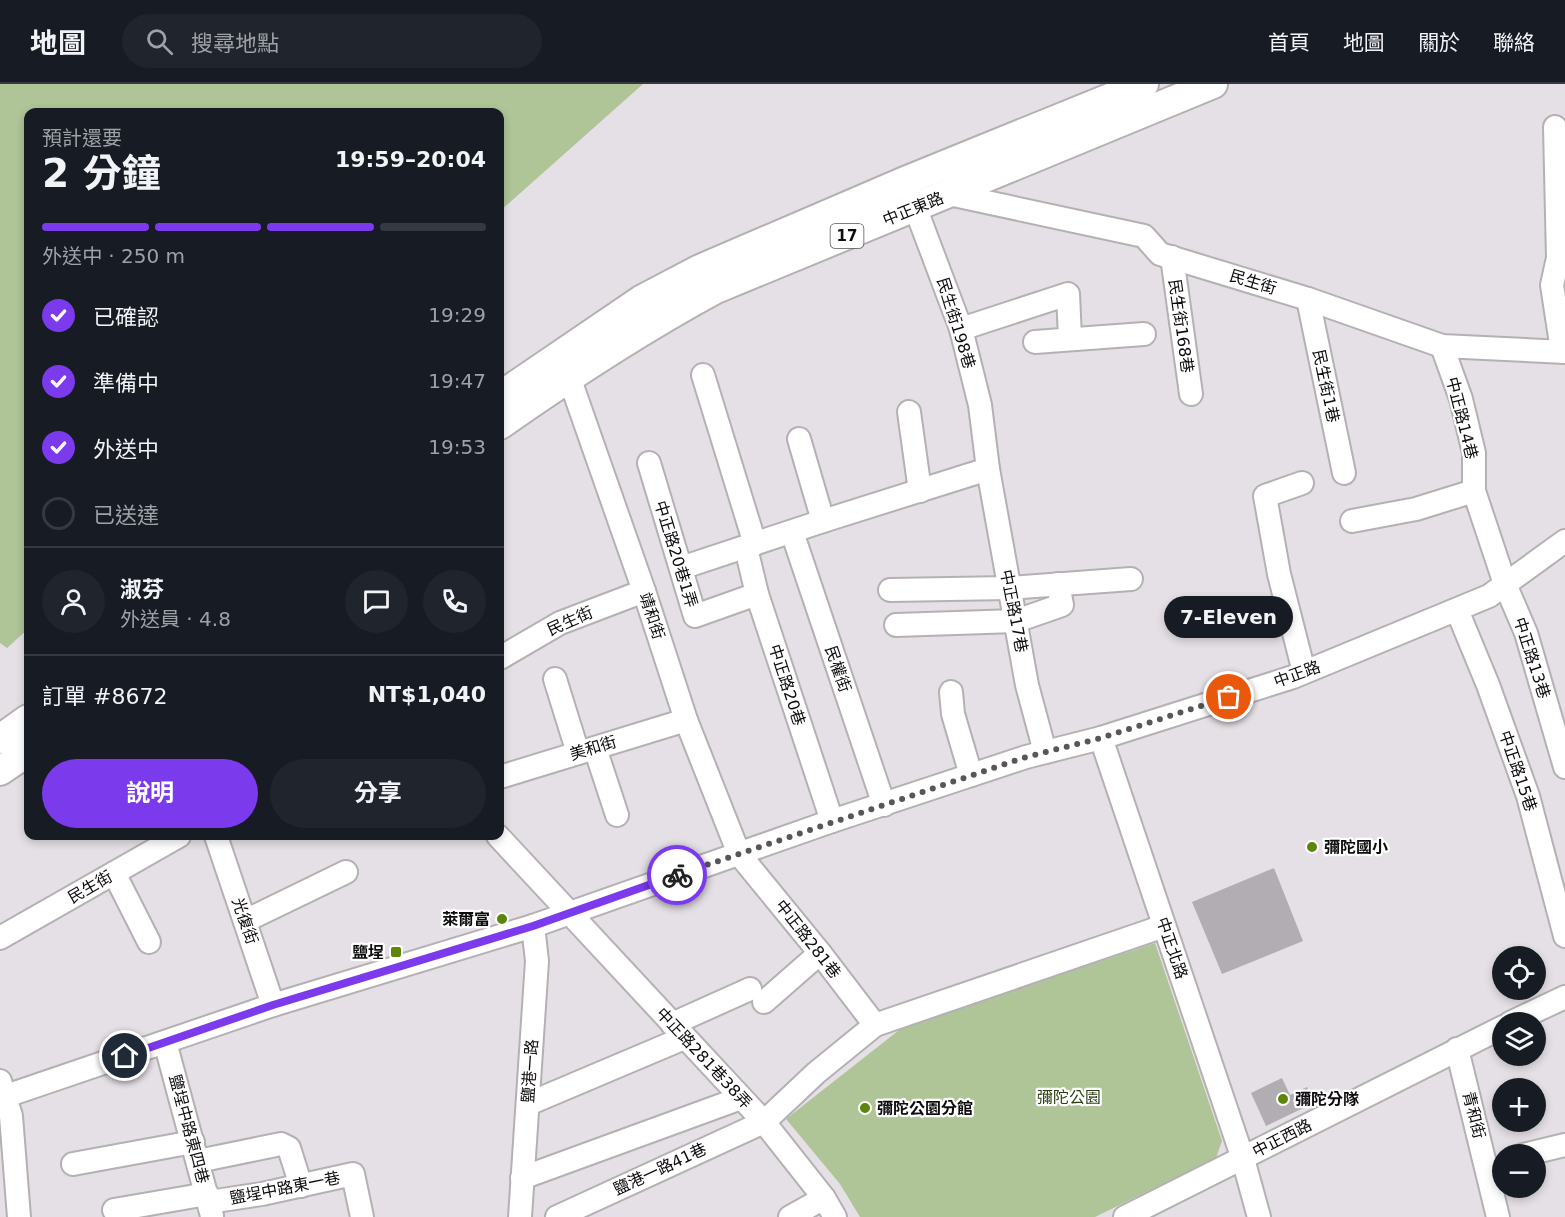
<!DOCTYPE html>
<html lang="zh-TW">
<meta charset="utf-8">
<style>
body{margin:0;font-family:"DejaVu Sans","Noto Sans TC",sans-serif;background:#20242c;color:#f1f3f6;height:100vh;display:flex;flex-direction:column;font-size:22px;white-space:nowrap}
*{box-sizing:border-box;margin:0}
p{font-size:20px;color:#9ea1a6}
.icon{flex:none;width:33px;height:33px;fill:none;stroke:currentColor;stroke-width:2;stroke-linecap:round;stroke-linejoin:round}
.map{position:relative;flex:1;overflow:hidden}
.side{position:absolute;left:24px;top:24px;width:480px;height:732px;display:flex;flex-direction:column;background:#171b24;border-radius:12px;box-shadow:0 3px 9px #0003}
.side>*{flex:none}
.buttons{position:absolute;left:1492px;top:862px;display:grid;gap:12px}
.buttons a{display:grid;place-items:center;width:54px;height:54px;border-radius:50%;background:#171b24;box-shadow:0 3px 9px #0003;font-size:30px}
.pin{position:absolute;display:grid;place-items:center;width:51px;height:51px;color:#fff;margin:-26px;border:3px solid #fff;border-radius:50%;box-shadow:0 2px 6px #0007}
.courier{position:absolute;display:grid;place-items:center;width:60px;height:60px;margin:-30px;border:4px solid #7c3aed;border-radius:50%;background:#fff;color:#222;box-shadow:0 2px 8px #0007}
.bubble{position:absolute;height:42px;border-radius:21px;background:#171b24;box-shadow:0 3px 9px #0003;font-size:20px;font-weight:700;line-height:42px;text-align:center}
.summary em{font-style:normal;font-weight:700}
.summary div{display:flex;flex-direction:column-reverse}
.summary{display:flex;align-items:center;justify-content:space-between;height:102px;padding:0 18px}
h1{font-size:39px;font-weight:700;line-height:45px}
.bar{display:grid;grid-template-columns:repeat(4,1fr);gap:9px 6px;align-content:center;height:72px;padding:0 18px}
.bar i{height:8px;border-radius:4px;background:#363941}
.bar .current{background:#7c3aed}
.bar p{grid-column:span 4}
.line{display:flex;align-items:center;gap:15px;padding:0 18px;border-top:2px solid #363941}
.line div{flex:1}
.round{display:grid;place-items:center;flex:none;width:63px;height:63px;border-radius:32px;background:#20242c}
ol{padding:0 18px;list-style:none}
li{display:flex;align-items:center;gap:18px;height:66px}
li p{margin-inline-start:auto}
li .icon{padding:6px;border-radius:50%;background:#7c3aed;color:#fff;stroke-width:4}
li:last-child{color:#9ea1a6}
li i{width:33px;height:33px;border:3px solid #363941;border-radius:50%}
.primary-button{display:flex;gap:12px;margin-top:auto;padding:12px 18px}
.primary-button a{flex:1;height:69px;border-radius:36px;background:#7c3aed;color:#fff;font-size:24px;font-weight:700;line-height:69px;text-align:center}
.primary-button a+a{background:#20242c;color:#f1f3f6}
header{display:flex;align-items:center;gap:36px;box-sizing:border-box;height:84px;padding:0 30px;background:#171b24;border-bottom:2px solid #363941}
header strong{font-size:28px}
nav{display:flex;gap:33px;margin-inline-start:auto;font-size:21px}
.search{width:420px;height:54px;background:#20242c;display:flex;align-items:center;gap:15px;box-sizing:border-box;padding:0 21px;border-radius:33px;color:#9ea1a6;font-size:22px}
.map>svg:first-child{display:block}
</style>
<header>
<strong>地圖</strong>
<div class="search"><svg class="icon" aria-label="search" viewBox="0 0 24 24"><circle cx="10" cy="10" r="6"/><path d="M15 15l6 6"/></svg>搜尋地點</div>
<nav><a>首頁</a><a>地圖</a><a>關於</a><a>聯絡</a></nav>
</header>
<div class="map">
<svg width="1565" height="1133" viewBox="0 0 1565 1133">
<rect width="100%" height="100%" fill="#e5e0e5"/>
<g fill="#afc497">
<path d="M0,0H643L500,127V28H28V545L7,564L0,559Z"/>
<path d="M1155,859L1222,1057L1216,1074L1095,1133H860L840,1100L786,1035L903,943Z"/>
</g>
<g fill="#b2adb2">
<path d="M1274,784L1303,857L1222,890L1192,818Z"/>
<path d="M1282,994L1290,1011L1307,1003L1314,1019L1266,1042L1251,1009Z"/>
</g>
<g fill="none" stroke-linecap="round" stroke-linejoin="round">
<g stroke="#b5b0b4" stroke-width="26">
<g id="minor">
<path d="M1555,43L1558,174L1552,201L1562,266"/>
<path d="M909,107L961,245L980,321L988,385L1027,601L1045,668"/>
<path d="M949,110L1144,152L1160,170L1308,215L1442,262L1565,268"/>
<path d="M1172,173L1191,310"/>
<path d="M1308,215L1344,389"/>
<path d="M961,245L1068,210L1070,254"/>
<path d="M1035,258L1144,250"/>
<path d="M1442,262L1461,315L1474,369V407L1505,500L1526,549L1565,683"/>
<path d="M703,291L755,460"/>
<path d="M569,293L644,507L686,636L739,770L820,869L875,941"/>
<path d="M909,328L920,407"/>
<path d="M799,355L823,437"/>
<path d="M649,379L695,532L757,510"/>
<path d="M1302,399L1265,412L1279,490L1304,588"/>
<path d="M1352,437L1416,425L1474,407"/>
<path d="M792,448L884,721"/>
<path d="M746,464L757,510L832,737"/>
<path d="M681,484L823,437L988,385"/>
<path d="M890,506L1009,504L1131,495"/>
<path d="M1457,526L1488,601L1528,712L1565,852"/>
<path d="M896,541L1016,537L1062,521L1058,500"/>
<path d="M500,574L560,539L644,507"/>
<path d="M555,595L578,669"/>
<path d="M951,608L953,630L971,691"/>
<path d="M1101,654L1243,1075L1259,1133"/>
<path d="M595,664L617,731"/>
<path d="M500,693L686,636"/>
<path d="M216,752L273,921"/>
<path d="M498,752L764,1038L824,1114L835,1133"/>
<path d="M114,789L149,858"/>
<path d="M245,837L346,788"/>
<path d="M0,854L179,752"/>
<path d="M764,918L820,869"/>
<path d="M1510,939L1565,913"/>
<path d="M672,940L750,905"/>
<path d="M165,958L212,1132"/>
<path d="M1457,965L1498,1133"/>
<path d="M0,997L11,1032L19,1133"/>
<path d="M0,1014L273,921L533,842L832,737L1026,673L1101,654L1293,593L1489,512L1565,457"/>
<path d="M528,1020L684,954"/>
<path d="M1523,1071L1565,1061"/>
<path d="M198,1077L281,1060L289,1064L301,1102"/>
<path d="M73,1080L193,1058"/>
<path d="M522,1094L741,1014"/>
<path d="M209,1118L262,1110L353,1090L362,1133"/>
<path d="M114,1126L207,1110"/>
<path d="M520,1133L537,877L533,842"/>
<path d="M557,1133L764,1038L816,989L875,941L1164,842"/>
<path d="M790,1133L824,1114"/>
<path d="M1125,1133L1503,943"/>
</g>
</g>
<g stroke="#b5b0b4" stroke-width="32">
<g id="major">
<path d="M500,312L641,216L700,185L905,97L1144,0"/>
<path d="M500,341C570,292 640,246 716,205L1213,0"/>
<path d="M0,655L28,635"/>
<path d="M0,687L28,668"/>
</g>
</g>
<use href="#minor" stroke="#fff" stroke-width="22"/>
<use href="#major" stroke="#fff" stroke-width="28"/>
</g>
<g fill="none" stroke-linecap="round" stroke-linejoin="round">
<path stroke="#595659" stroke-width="6" stroke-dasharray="0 10.8" d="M677,791L1026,673L1101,654L1229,613"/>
<path stroke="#7c3aed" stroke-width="8" d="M125,972L273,921L533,842L677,791"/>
</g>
<g fill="#5d850b" stroke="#fff" stroke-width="2">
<circle cx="1312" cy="763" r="6"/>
<circle cx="502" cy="835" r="6"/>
<rect x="390" y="862" width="12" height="12" rx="3"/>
<circle cx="1283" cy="1015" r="6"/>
<circle cx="865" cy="1024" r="6"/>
</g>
<g text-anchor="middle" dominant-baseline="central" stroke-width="4.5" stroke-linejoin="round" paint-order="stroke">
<rect fill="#fff" stroke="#565456" stroke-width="1.5" x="830.5" y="140" width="33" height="24" rx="4.5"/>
<g font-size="15" font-weight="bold" fill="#0d0b0d">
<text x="847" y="152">17</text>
</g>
<g font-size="16" fill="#0d0b0d" stroke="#fff">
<text transform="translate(913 125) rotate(-22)">中正東路</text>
<text transform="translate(1253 198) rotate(17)">民生街</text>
<text transform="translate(956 239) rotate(73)">民生街198巷</text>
<text transform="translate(1181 242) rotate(82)">民生街168巷</text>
<text transform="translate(1326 302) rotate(78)">民生街1巷</text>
<text transform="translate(1462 334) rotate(76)">中正路14巷</text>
<text transform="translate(676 470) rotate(73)">中正路20巷1弄</text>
<text transform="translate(1014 527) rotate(79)">中正路17巷</text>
<text transform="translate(652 532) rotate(72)">靖和街</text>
<text transform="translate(570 537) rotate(-24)">民生街</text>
<text transform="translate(1532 574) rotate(72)">中正路13巷</text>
<text transform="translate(838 585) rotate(71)">民權街</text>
<text transform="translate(1297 590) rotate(-20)">中正路</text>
<text transform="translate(787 601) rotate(72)">中正路20巷</text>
<text transform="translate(593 664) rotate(-17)">美和街</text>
<text transform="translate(1518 687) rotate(71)">中正路15巷</text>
<text transform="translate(90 803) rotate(-30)">民生街</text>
<text transform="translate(245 837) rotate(71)">光復街</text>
<text transform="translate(808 855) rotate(52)">中正路281巷</text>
<text transform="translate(1172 864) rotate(71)">中正北路</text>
<text transform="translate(704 974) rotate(47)">中正路281巷38弄</text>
<text transform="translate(530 987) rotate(-86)">鹽港一路</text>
<text transform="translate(1474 1031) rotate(76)">青和街</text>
<text transform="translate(189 1045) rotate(75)">鹽埕中路東四巷</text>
<text transform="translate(1282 1054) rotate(-27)">中正西路</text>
<text transform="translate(660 1085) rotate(-25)">鹽港一路41巷</text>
<text transform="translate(285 1104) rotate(-11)">鹽埕中路東一巷</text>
</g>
<g font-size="16" font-weight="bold" fill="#0d0b0d" stroke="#fff" text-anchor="start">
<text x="1324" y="763">彌陀國小</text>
<text x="490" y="835" text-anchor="end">萊爾富</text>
<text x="384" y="868" text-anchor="end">鹽埕</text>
<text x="1295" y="1015">彌陀分隊</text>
<text x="877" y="1024">彌陀公園分館</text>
</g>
<g font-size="16" fill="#2e4013" stroke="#fff">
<text x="1069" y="1013">彌陀公園</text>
</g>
</g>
</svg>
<div class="buttons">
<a><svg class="icon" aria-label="locate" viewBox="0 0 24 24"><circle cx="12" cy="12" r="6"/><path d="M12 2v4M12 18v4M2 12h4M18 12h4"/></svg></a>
<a><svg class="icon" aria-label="layers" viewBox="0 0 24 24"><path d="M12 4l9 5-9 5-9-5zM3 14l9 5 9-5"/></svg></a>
<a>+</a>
<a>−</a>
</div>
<div class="pin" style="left:1229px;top:613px;background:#ea580c"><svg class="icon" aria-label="bag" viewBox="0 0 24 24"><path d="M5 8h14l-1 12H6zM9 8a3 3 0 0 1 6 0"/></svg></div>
<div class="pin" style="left:125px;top:972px;background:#1f2937"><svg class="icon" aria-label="home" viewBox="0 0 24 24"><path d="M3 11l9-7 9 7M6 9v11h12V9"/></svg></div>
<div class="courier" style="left:677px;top:791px"><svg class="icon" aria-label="bike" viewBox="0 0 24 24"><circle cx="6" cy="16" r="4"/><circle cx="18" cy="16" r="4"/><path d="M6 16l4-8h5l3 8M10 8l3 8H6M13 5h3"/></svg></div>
<div class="bubble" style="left:1164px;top:512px;width:129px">7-Eleven</div>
<section class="side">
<div class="summary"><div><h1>2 分鐘</h1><p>預計還要</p></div><em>19:59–20:04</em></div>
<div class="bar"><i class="current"></i><i class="current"></i><i class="current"></i><i></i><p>外送中 · 250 m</p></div>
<ol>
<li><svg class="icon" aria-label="check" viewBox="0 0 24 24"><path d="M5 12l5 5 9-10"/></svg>已確認<p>19:29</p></li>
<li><svg class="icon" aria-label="check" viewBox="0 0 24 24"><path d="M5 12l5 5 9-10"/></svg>準備中<p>19:47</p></li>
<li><svg class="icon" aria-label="check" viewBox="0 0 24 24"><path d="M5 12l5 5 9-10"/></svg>外送中<p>19:53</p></li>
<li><i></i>已送達</li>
</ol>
<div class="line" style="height:108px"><a class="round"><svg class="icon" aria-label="person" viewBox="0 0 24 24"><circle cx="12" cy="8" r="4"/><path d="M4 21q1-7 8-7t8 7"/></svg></a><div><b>淑芬</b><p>外送員 · 4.8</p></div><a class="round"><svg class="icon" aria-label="chat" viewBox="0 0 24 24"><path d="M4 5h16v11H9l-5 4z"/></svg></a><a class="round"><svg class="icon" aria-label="phone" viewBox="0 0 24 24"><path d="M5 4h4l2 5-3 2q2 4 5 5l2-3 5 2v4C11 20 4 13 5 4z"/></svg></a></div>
<div class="line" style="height:78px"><div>訂單 #8672</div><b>NT$1,040</b></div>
<div class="primary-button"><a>說明</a><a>分享</a></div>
</section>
</div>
